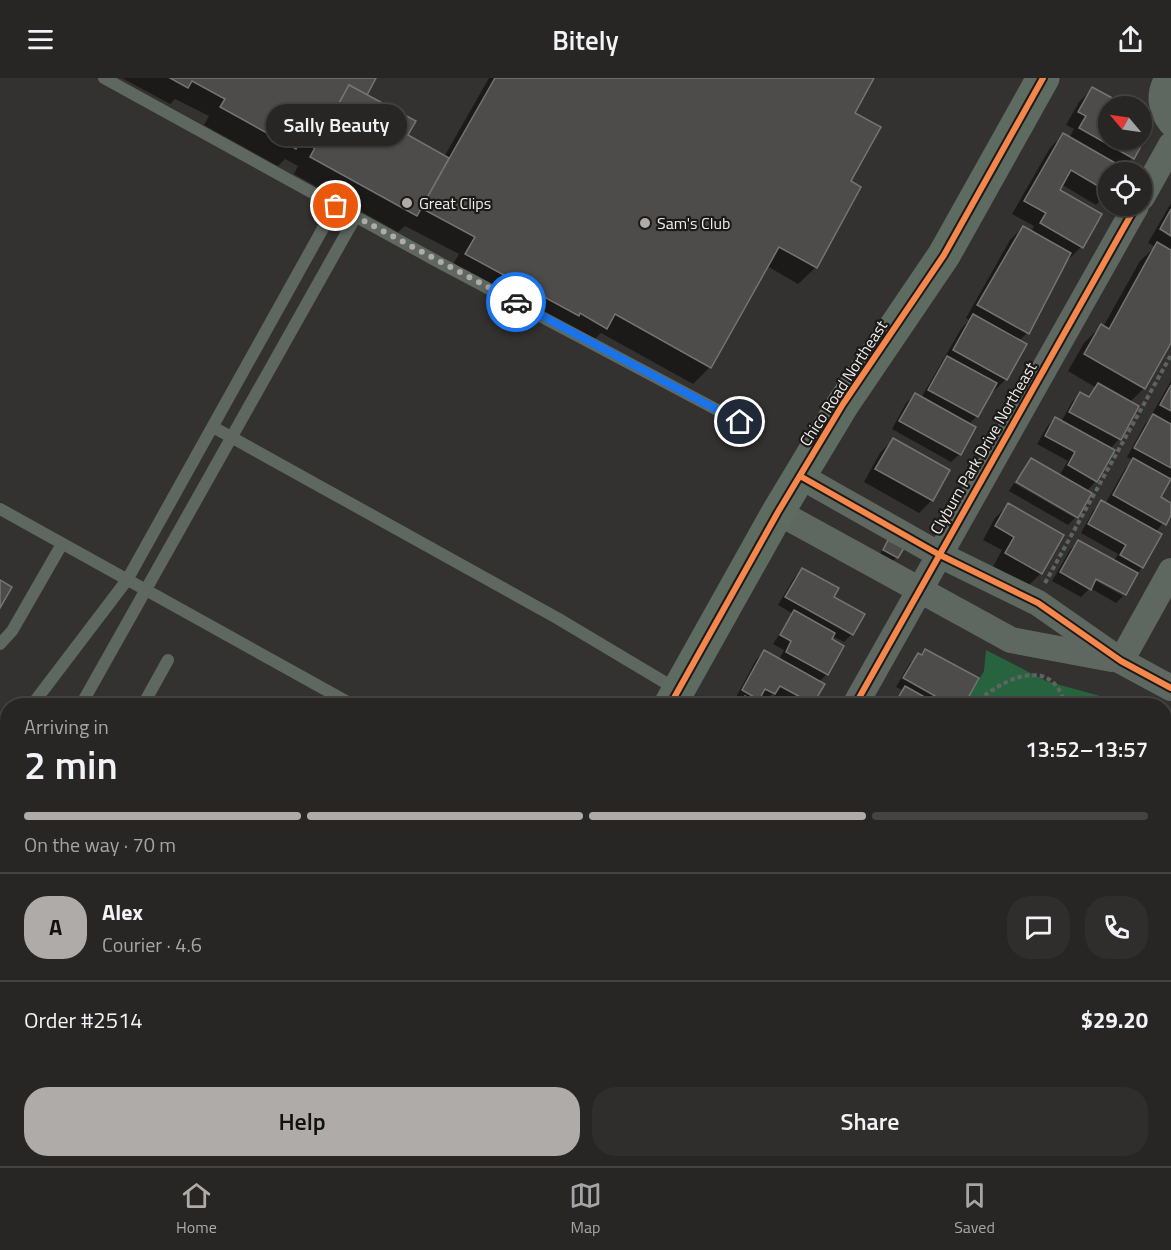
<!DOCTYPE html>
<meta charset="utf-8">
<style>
body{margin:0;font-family:"Titillium Web",sans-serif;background:#2f2e2c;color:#f1f3f6;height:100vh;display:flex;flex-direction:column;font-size:22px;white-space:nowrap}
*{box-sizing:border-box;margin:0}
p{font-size:20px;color:#a4a5a6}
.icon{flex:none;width:33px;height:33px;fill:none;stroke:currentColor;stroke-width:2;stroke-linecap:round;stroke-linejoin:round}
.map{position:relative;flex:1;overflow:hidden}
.side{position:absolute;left:0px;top:620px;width:1172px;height:470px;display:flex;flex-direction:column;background:#272624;border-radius:24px 24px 0 0;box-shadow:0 2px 4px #0004,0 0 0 2px #434341}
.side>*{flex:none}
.needle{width:39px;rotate:299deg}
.fabs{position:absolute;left:1098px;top:18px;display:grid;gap:12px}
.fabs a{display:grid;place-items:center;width:54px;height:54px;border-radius:50%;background:#272624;box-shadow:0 2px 4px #0004,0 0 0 2px #434341;font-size:30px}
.pin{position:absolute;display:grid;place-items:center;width:51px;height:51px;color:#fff;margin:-26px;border:3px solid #fff;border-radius:50%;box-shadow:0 2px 6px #0007}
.courier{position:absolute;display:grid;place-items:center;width:60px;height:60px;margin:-30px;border:4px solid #1a73e8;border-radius:50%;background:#fff;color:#222;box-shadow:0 2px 8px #0007}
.bubble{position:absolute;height:42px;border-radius:21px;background:#272624;box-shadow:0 2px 4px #0004,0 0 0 2px #434341;font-size:20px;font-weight:600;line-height:42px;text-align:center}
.headline em{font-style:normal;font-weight:600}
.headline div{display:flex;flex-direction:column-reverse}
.headline{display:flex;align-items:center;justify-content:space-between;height:102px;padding:0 24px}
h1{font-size:39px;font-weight:600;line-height:45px}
.bar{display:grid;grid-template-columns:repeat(4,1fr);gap:9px 6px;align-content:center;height:72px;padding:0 24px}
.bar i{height:8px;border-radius:4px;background:#434341}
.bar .current{background:#aeaba9}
.bar p{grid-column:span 4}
.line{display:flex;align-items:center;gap:15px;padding:0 24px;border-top:2px solid #434341}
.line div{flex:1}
.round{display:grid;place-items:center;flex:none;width:63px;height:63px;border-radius:24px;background:#2f2e2c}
.cta{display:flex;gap:12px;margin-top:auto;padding:12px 24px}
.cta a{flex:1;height:69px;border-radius:24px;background:#aeaba9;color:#111;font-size:24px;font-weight:600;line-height:69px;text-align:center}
.cta a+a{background:#2f2e2c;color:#f1f3f6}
header{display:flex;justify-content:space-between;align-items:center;height:78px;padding:0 24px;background:#272624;font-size:27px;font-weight:600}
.tab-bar{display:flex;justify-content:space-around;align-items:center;height:84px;border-top:2px solid #434341;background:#272624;font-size:16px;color:#a4a5a6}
.tab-bar a{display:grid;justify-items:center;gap:3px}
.tab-bar .current{color:#aeaba9}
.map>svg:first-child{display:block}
</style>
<header><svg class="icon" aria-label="menu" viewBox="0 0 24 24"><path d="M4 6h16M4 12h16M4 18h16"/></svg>Bitely<svg class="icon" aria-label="share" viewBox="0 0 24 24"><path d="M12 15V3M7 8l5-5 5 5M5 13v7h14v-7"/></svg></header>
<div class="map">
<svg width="1171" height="1088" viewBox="0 0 1171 1088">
<rect width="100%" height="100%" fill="#343230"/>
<g fill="#286340">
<path d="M986,572L1046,603L1132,627H964L984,593Z"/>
<path d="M1164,636L1171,640V1054L1164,1050Z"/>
</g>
<g fill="#0007">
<path d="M122,0H374L365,17L405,57L444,79L489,0H873L852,35L849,104L859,109L816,189L798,206L767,188L710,289L693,306L601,255L589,267L449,193L459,176L405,148L398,154L294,96L298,88L285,81L278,88L204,47L209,38L175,21L170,26Z"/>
<path d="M1092,11L1124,28H1108V62L1143,61L1132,80L1119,94H1108V114L1096,127L1061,106L1058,112L1081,169L1068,182L1066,181L1027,255L1019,263L1006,301L993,314L991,313L977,338L968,347L960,376L951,384L892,351L906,325L915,317L921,320L961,251L969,242L966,240L1010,162L1023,149L1031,154L1034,148L1012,136L1050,70L1063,57L1069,60L1074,51L1066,47L1079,24Z"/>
<path d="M1171,125V262L1144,310L1130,324L1137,328L1119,361L1110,371L1096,403L1086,414L1090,416L1076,439L1016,402L1031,382L1059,398L1068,383L1037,366L1047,349L1055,340L1061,344L1072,324L1080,316L1087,320L1095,309L1068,293L1084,265L1101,248L1103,249L1140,183L1155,169L1148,165Z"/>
<path d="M1171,303V403L1169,402L1159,420L1171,427V434L1156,454L1142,489L1124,517L1091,496L1089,499L1123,518L1116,525L1090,510L1081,519L1052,503L1070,472L1078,463L1114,483L1118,476L1081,455L1093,433L1102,424L1105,426L1125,391L1133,382L1127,379L1145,346L1154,337L1152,336Z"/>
<path d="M893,362L932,422L919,435L864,404L880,375Z"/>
<path d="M1014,405L1075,440L1068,447L1009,413Z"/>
<path d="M1008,427L1041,495L1028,508L993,489L1002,472L983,462L995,440Z"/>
<path d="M888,463L897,479L893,483L880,476Z"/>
<path d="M802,492L832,519L852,556L844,564L832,558L827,596L819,604L810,627H792L772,616L765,624L758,620L754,625L757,627H738L741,624L735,621L756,582L764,574L779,582L784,572L773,566L793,536L778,527L794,500Z"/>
<path d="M925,573L962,627H883L887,623L892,626L902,612L896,609L910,585Z"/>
<path d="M0,1024L8,1028V1049L0,1058Z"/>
<path d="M1171,1051V1088H1146L1150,1082H1164V1057Z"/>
<path d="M38,1082H71L67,1088H49Z"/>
<path d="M83,1082H129L128,1084L135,1088H80Z"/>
<path d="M292,1082H311L305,1088Z"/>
<path d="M811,1082H828L822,1088Z"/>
<path d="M853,1082H893L889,1088H849Z"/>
<path d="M911,1082H959L955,1088H907Z"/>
<path d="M1075,1082H1121L1113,1088H1072Z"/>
</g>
<g fill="#4e4c4a" stroke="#757473" stroke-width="1.5">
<path d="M170,0H376L367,17L349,7L314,70L300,63L296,71L220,29L225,21L192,3L188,10Z"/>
<path d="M495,0H874L855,35L881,49L851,103L861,109L817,190L779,169L711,290L615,236L607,251L580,235L579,238L465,176L475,159L421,130Z"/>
<path d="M349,7L416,43L408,57L449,80L417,138L310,79Z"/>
<path d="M1092,9L1127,28H1108V62L1145,61L1134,81L1079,50L1086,38L1078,34Z"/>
<path d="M1063,55L1124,90L1121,94H1108V114L1071,92L1060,112L1102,136L1083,170L1040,145L1046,135L1024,123Z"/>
<path d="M1171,131V158L1160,151Z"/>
<path d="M1023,148L1071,175L1029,256L977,227Z"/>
<path d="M1157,164L1171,172V265L1145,311L1084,276L1101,246L1109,251Z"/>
<path d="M973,236L1027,266L1007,302L953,272Z"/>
<path d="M947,278L997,305L978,339L928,312Z"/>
<path d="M1098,305L1139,328L1121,362L1069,334L1080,314L1089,319Z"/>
<path d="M1171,307V333L1160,327Z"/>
<path d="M915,315L976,349L961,377L899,343Z"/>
<path d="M1153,336L1171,346V390L1134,370Z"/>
<path d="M1055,339L1115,372L1097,404L1068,387L1075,374L1045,358Z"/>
<path d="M893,360L950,392L933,423L875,391Z"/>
<path d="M1031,380L1092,415L1078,440L1016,404Z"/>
<path d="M1133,380L1171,401L1161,419L1171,425V437L1166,447L1113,417Z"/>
<path d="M1101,422L1162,456L1143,490L1120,477L1126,467L1088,446Z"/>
<path d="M1008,425L1064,457L1042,496L1005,475L1014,459L995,448Z"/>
<path d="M888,462L904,470L898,480L883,472Z"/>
<path d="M1078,462L1138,495L1126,517L1096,501L1091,512L1060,494Z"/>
<path d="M802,490L839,510L834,519L865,536L853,557L785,519Z"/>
<path d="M0,502L12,509L0,530Z"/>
<path d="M794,532L835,555L832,561L844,568L828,597L786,574L791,563L780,557Z"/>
<path d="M925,571L979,600L964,627H951L903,600L918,575L922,577Z"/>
<path d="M764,572L825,606L813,626L780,608L775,616L765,611L759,622L742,612Z"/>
<path d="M905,608L939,627H884L887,621L895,625Z"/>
<path d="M745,618L760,627H740Z"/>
<path d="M0,1022L8,1026L7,1053L0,1050Z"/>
<path d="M1171,1049V1088H1148L1152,1082H1164V1060Z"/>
<path d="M86,1082H131L139,1088H83Z"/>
<path d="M855,1082H895L891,1088H852Z"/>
<path d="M913,1082H961L957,1088H909Z"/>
<path d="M1080,1082H1118L1114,1088H1092Z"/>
</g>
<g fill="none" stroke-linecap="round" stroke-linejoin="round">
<g stroke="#5e6460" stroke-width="4" stroke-dasharray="4.5 3" stroke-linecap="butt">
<path d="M1045,505L1171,277"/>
<path d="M973,627C999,603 1052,574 1065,627"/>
<path d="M1164,707L1171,709"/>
<path d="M1164,1029L1171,1036"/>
</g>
<g stroke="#5e6860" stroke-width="12">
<path d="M104,0L442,186L740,344"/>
<path d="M213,349L557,540L676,611"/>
<path d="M0,431L353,627"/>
<path d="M0,566L12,553L62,466"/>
<path d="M32,627L127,502L336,127"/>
<path d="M81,627L356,138"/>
<path d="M143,627L168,582"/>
<path d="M0,696L8,676"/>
<path d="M0,841L8,827"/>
<path d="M0,945L8,949"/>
<path d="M250,1082L262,1088"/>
<path d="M366,1088L369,1082"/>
</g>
<g stroke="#5e6860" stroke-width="26">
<path d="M1168,0C1158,15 1160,31 1171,45"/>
<path d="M1142,119L1171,67"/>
<path d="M800,398L938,476L1038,525L1121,583L1171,610"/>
<path d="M778,434L1011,562L1112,581"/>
<path d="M1121,583L1171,493"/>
<path d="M855,627L1136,128"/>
<path d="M1034,1082L1046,1088"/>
</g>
<g stroke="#5e6b61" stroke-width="33">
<path d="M670,627L778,434L843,326L944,177L1043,0"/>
<path d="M0,653L8,657"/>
<path d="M0,723L8,727"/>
<path d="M635,1082L646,1088"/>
<path d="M751,1082L762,1088"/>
<path d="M420,1088L423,1082"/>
</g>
<g stroke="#1b1a18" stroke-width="10">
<g id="cycleway">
<path d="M800,398L938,476L1038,525L1121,583L1171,610"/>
<path d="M670,627L778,434L843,326L944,177L1043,0"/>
<path d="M855,627L1136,128"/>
</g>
</g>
<use href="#cycleway" stroke="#f5874c" stroke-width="6"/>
</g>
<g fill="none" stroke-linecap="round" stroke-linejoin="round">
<path stroke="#aeaba9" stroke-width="6" stroke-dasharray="0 10.8" d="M336,128L516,224"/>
<path stroke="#1a73e8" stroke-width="8" d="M516,224L740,344"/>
</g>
<g fill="#aeaba9" stroke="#1b1a18" stroke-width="2">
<circle cx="407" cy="125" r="6"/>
<circle cx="645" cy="145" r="6"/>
</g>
<g text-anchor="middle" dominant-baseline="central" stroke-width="4.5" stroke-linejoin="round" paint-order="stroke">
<g font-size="16" fill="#efecea" stroke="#1b1a18" text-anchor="start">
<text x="419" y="125">Great Clips</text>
<text x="657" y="145">Sam's Club</text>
</g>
<g font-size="16" fill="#efecea" stroke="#1b1a18">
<text transform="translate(843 305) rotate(-57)">Chico Road Northeast</text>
<text transform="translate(983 370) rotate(-60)">Clyburn Park Drive Northeast</text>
</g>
</g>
</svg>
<div class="fabs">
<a><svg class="needle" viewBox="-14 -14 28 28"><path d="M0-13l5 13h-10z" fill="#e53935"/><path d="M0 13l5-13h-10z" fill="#a4a5a6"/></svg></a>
<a><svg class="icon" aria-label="locate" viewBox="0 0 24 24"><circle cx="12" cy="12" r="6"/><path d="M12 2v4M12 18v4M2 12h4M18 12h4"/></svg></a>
</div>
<div class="pin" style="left:336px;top:128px;background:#ea580c"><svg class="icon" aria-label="bag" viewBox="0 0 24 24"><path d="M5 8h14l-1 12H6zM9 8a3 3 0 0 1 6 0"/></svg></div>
<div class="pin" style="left:740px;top:344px;background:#1f2937"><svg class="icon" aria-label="home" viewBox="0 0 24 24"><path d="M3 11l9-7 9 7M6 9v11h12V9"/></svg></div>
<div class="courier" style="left:516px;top:224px"><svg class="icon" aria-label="car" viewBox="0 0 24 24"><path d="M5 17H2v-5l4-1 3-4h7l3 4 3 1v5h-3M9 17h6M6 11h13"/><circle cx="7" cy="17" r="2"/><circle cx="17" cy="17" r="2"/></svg></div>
<div class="bubble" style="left:266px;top:26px;width:141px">Sally Beauty</div>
<section class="side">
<div class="headline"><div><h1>2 min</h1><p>Arriving in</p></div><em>13:52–13:57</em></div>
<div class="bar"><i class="current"></i><i class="current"></i><i class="current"></i><i></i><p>On the way · 70 m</p></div>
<div class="line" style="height:108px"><b class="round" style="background:#aeaba9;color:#111">A</b><div><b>Alex</b><p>Courier · 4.6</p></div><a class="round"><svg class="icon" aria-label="chat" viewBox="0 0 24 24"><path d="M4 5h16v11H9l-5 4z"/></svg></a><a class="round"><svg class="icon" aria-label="phone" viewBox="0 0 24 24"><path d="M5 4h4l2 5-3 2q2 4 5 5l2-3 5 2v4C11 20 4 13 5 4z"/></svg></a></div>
<div class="line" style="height:78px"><div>Order #2514</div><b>$29.20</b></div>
<div class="cta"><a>Help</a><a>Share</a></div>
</section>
</div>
<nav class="tab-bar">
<a class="current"><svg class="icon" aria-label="home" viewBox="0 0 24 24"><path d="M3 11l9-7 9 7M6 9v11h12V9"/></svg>Home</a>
<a><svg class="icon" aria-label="map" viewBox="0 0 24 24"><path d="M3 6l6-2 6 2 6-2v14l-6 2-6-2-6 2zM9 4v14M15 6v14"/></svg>Map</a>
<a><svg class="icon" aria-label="saved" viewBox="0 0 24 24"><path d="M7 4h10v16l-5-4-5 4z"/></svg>Saved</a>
</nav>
